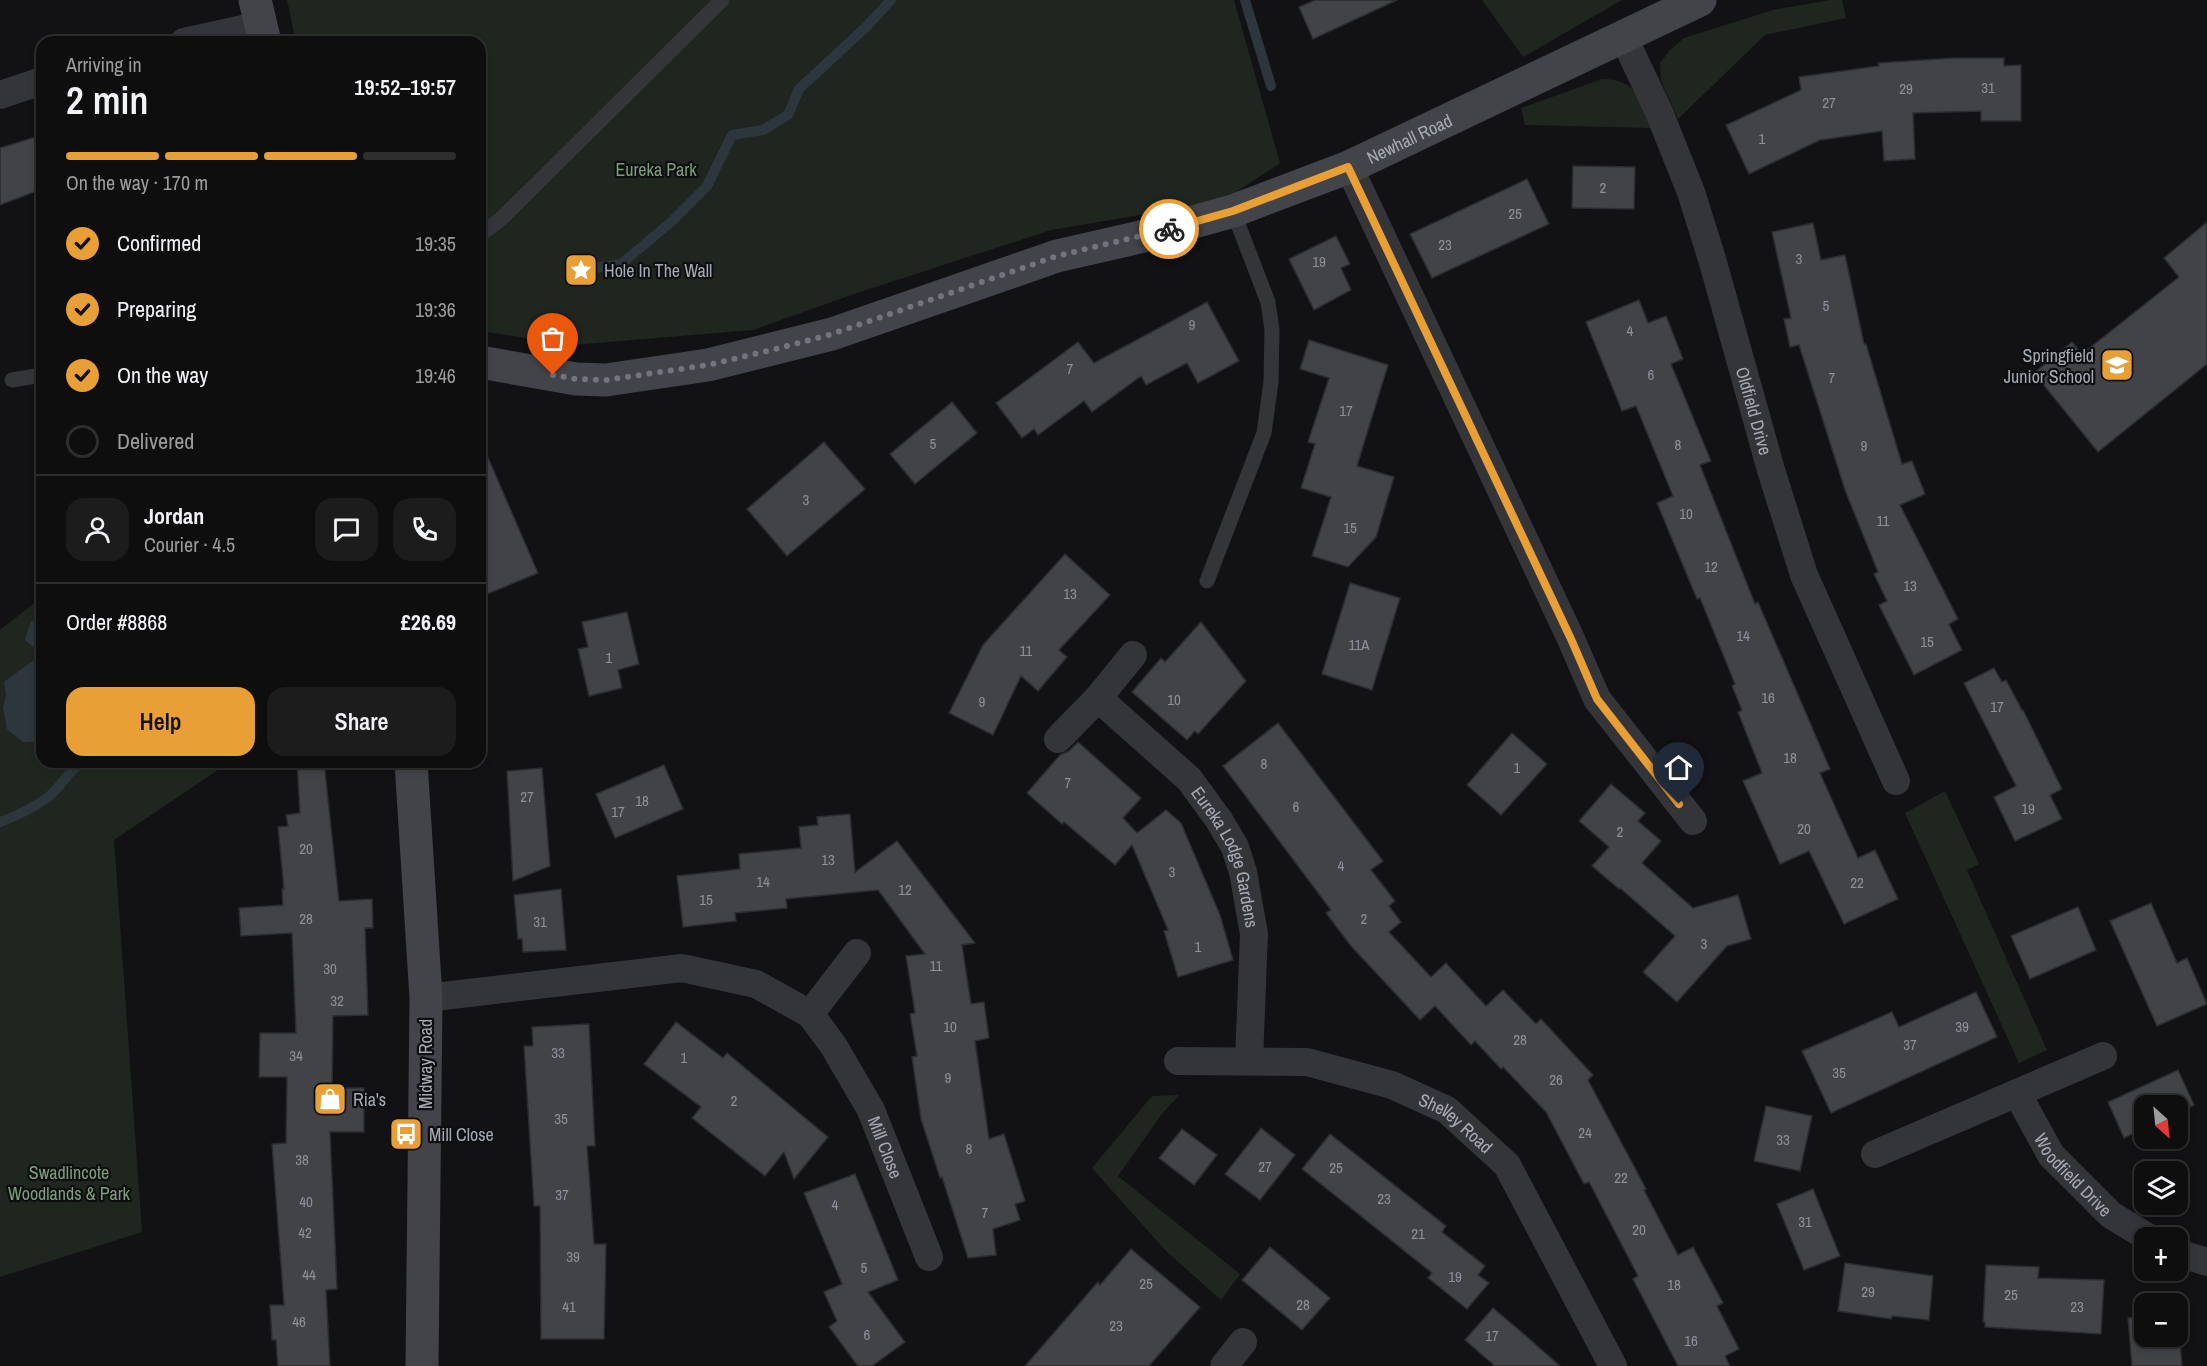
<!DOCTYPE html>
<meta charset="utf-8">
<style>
body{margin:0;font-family:"Archivo Narrow",sans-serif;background:#1c1c1d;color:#f1f3f6;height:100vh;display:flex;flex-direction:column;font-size:22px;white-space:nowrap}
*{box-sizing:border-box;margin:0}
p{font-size:20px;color:#9b9c9e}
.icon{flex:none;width:33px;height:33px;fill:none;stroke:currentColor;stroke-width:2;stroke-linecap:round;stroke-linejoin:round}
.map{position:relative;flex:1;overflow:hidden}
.side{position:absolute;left:36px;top:36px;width:450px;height:732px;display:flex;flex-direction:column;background:#0e0e0f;border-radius:18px;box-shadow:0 3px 9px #0003,0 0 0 2px #2e2e2f}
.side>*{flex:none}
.needle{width:39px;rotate:153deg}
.fabs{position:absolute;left:2134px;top:1095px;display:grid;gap:12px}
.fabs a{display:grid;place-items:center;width:54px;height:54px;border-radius:12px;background:#0e0e0f;box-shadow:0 3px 9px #0003,0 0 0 2px #2e2e2f;font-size:30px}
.pin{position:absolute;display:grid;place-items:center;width:51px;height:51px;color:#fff;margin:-62px -26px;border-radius:50% 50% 50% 0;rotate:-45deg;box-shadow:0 0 6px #0007}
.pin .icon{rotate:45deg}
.courier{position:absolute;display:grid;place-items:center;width:60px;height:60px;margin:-30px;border:4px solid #e89f36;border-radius:50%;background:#fff;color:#222;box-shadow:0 2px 8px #0007}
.summary em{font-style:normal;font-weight:600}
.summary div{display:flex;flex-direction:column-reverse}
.summary{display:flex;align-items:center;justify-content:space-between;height:102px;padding:0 30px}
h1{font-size:39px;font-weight:600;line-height:45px}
.bar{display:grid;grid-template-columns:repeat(4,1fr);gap:9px 6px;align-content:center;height:72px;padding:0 30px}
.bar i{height:8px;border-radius:4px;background:#2e2e2f}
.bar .current{background:#e89f36}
.bar p{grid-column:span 4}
.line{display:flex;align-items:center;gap:15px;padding:0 30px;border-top:2px solid #2e2e2f}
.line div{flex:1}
.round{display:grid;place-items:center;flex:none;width:63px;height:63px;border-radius:18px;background:#1c1c1d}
ol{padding:0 30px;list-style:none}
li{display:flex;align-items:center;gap:18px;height:66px}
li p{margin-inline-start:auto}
li .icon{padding:6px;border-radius:50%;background:#e89f36;color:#111;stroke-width:4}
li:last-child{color:#9b9c9e}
li i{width:33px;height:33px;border:3px solid #2e2e2f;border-radius:50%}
.button{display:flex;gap:12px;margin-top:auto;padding:12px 30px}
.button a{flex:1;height:69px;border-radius:18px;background:#e89f36;color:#111;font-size:24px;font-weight:600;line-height:69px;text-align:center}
.button a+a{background:#1c1c1d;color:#f1f3f6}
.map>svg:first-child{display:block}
</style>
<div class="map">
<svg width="2207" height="1366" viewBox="0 0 2207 1366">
<rect width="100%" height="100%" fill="#121214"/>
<g fill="#1f261f">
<path d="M287,0H1234L1280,163L1223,201L1051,230L851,295L753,330L572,345L480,331V42H296Z"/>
<path d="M1482,0H1622L1523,57Z"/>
<path d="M1830,0H1842L1846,18L1765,35L1678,119L1661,81L1660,63L1670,50L1684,38L1773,10Z"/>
<path d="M1602,79C1637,79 1640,100 1652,128L1525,125L1521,108Z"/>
<path d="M42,597V762H230L114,840L142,1232L0,1277V630Z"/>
<path d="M1945,791L1979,864L1967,870L2047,1050L2019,1063L1905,813Z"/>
<path d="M1179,1095L1161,1115L1118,1176L1240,1274L1221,1300L1166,1251L1092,1168L1152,1096Z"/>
</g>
<path fill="#2c363c" d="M42,619V742H23L7,729L3,707L6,695L4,682L34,660V648L25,640L31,621Z"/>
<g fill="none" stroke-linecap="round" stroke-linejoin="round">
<g stroke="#2c363c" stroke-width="10">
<path d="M1245,0L1271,86"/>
<path d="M581,270L621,264L671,222L707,186L732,135L763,130L788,115L799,89L866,27L891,0"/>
<path d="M0,822C16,816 33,808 47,798C62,787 67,770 85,762"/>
</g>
</g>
<g fill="#414347" stroke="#2c2d30" stroke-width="1.5">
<path d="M1315,0H1397L1313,39L1299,7Z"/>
<path d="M1954,58H2004V66L2021,65V121H1981V111L1913,113L1915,159L1884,161L1882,131L1820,140L1749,174L1726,125L1801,90L1799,77L1879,66L1878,63Z"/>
<path d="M42,135V189L0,205V148Z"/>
<path d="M1573,166L1635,167L1634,209L1572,208Z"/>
<path d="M1527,179L1549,224L1432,278L1410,234Z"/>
<path d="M2207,222V364L2098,452L2034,373L2072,342L2082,354L2179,277L2164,258Z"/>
<path d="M1813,223L1821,260L1845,255L1864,344H1866L1902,464L1912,461L1925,494L1900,505L1958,619L1949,624L1962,650L1914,675L1879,605L1887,601L1874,574L1878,572L1845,490L1799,345L1790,347L1784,319L1791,318L1772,232Z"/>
<path d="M1336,236L1350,264L1341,268L1351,290L1314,310L1289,259Z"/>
<path d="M1639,300L1648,323L1666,316L1683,359L1671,364L1711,461L1700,465L1755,604L1758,602L1830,769L1820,773L1858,858L1875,850L1898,899L1844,924L1809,851L1780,864L1743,781L1762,773L1738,712L1742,710L1732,686L1735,684L1700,598L1697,599L1657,503L1673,496L1636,406L1622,411L1586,322Z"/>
<path d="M1207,302L1239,361L1198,383L1187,363L1146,385L1141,376L1092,412L1084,401L1038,435L1034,429L1022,438L996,403L1078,342L1094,363Z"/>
<path d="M1309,340L1388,365L1357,466L1394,477L1376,537L1348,567L1312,556L1331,497L1301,488L1315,444L1308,442L1329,378L1300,369Z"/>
<path d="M952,402L977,433L915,484L890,454Z"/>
<path d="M480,439L538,573L480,597Z"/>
<path d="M824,442L865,489L787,556L747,509Z"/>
<path d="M1065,554L1110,595L1059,650L1067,657L1038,691L1021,676L993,735L949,713L983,645Z"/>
<path d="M1350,583L1400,598L1372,690L1322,674Z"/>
<path d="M627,612L639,664L618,670L622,688L589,696L578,649L588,647L582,622Z"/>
<path d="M1201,622L1246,681L1198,734L1195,731L1187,740L1132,692L1161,658L1165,662Z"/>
<path d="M1994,668L2002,682L2006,680L2022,710H2023L2062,789L2050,795L2062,819L2015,841L1994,797L2016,786L1964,683Z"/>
<path d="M1278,723L1383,861L1371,870L1395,901L1389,906L1401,922L1389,932L1431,977L1446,963L1486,1006L1503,990L1536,1024L1541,1019L1593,1075L1588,1080L1646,1189L1644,1190L1678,1255L1693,1247L1723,1303L1717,1306L1739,1349L1725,1356L1730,1366H1678L1633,1279L1638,1276L1589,1182L1584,1184L1546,1112L1503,1067L1501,1069L1475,1041L1471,1045L1435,1006L1420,1020L1351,946L1326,913L1331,910L1223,766Z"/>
<path d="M1512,733L1547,764L1501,815L1467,785Z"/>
<path d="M1078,742L1141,798L1123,818L1137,833L1166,810L1181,823L1220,915L1233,960L1178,977L1164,931L1168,930L1132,845L1115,865L1064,822L1062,824L1027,793L1060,755L1069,751Z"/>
<path d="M297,762H324L339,901L372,899L373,928H365L368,1015L333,1016L332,1088H364V1132H330L337,1289L326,1290L330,1366H278L276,1340H272L270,1305H284L272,1144L286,1143L287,1077H259L260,1033H296L292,933L241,936L239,908L283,905L282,889H284L278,827L288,826L286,815L300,813Z"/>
<path d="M664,765L683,809L615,838L596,794Z"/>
<path d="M542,768L550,866L513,881L507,771Z"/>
<path d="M1611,784L1645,813L1638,821L1661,841L1642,863L1693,908L1738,895L1751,939L1727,946L1677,1002L1643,972L1675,936L1620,888L1619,889L1592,866L1609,847L1579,821Z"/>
<path d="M850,814L855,872L897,841L975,943L962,945L971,1004L984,1002L989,1038L975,1041L989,1139L1004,1134L1025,1201L1015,1204L1020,1220L993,1229L996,1255L968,1258L942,1177L940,1178L921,1119L912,1057L917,1056L910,1014L915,1013L906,956L925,954L878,890L786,899L787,908L735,913L736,921L683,927L677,876L740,869L739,854L801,848L799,827L818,825L817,817Z"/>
<path d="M561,889L566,950L523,952L522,939H518L514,895Z"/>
<path d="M2151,903L2177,963L2187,958L2207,1004L2157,1026L2110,921Z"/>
<path d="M2078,907L2096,950L2030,979L2011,936Z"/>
<path d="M1976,992L1997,1037L1831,1113L1802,1051L1892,1012L1899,1027Z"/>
<path d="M676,1022L723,1058L727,1053L828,1137L794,1179L784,1152L765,1176L692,1118L701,1107L644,1064Z"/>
<path d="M589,1024L595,1146H587L594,1244H606L604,1339H541L540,1206H534L524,1046H533L532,1027Z"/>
<path d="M2178,1070L2194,1105L2178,1112V1106H2145V1128L2124,1138L2108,1102Z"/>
<path d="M1766,1106L1812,1116L1800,1171L1754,1161Z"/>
<path d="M1261,1128L1295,1155L1260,1200L1225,1174Z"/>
<path d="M1182,1129L1217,1155L1194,1185L1159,1158Z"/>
<path d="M1330,1134L1446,1226L1442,1232L1485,1266L1478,1275L1489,1283L1467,1309L1428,1278L1432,1273L1302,1169Z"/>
<path d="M855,1174L898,1280L868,1292L905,1342L872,1366H858L829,1327L837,1321L824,1292L842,1284L804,1193Z"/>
<path d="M1813,1189L1840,1256L1804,1270L1777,1204Z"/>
<path d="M1270,1247L1330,1298L1302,1330L1242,1280Z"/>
<path d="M1131,1249L1200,1307L1149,1366H1025L1098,1282L1100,1285Z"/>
<path d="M1845,1263L1933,1276L1929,1320L1892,1316L1891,1319L1838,1311Z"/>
<path d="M1986,1265L2039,1267L2038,1278L2104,1280L2101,1334L1985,1327V1322H1983Z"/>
<path d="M1493,1308L1518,1329L1560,1366H1495L1465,1340Z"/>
<path d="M2178,1315L2182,1366H2132L2128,1318L2145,1317V1336H2178Z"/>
</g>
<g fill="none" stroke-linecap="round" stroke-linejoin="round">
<g stroke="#343539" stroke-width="15">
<path d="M480,235L502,218L722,0"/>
<path d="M12,380L42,375"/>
<path d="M1207,581L1264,433L1271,382L1272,330L1268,302L1233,211"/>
</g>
<g stroke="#343539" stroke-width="28">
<path id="s1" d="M1623,36L1659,112L1691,192L1712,259L1771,470L1804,575L1896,781"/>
<path d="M184,42L261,25"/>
<path d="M0,95L42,81"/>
<path d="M1349,167L1571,639L1597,699L1693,821"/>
<path id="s2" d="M1098,698L1189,779L1219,820L1235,847L1243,872L1254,934L1249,1060"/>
<path d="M1058,739L1098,698L1133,655"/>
<path id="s3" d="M426,998L682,968L756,984L810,1014L833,1045L871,1110L929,1257"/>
<path d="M810,1014L857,953"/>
<path id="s4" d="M1178,1061L1307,1062L1392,1085L1447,1110L1507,1165L1613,1366"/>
<path id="s5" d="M2017,1093L2051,1155L2111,1215L2149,1238"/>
<path d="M1875,1154L2103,1056"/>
<path d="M2178,1253L2207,1262"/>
<path d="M1224,1366L1243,1342"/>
</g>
<g stroke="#424449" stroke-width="33">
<path d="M255,0L265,42"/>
<path id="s6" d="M480,362L576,379L606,380L708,365L832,334L1057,256L1140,237L1233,211L1349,167L1700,0"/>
<path d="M411,762L426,998L422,1366"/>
</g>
</g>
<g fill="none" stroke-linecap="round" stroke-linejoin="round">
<path stroke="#72757c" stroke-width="6" stroke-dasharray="0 10.8" d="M553,375L576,379L606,380L708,365L776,349L832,334L1057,256L1169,229"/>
<path stroke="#e89f36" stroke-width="8" d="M1169,229L1233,211L1348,167L1571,639L1597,699L1679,804"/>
</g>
<defs>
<g id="sight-square" transform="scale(1.725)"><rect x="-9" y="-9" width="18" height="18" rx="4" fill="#e89f36" stroke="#0d0e0f"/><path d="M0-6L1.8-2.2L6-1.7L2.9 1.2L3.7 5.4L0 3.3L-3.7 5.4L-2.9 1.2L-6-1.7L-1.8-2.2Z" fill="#fff"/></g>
<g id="school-square" transform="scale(1.725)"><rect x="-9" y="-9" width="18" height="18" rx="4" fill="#e89f36" stroke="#0d0e0f"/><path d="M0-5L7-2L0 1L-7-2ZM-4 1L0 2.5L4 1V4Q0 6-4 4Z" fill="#fff"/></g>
<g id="shop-square" transform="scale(1.725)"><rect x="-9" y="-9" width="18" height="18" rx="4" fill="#e89f36" stroke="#0d0e0f"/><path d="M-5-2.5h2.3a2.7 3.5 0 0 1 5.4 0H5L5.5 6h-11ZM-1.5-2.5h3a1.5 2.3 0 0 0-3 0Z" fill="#fff"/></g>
<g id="bus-square" transform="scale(1.725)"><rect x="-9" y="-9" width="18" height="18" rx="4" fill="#e89f36" stroke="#0d0e0f"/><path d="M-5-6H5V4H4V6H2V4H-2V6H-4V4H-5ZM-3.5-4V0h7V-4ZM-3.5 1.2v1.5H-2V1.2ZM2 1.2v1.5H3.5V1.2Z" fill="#fff"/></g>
</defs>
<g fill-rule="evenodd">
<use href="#sight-square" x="581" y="270"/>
<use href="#school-square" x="2117" y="365"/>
<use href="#shop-square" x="330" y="1099"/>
<use href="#bus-square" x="406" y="1134"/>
</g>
<g text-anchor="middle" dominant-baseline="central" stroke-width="4.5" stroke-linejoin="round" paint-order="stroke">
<g font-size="15" fill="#8c9099">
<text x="1988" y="87">31</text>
<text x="1906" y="88">29</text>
<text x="1829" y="102">27</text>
<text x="1762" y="138">1</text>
<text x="1603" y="187">2</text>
<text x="1515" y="213">25</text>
<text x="1445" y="244">23</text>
<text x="1799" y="258">3</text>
<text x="1319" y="261">19</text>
<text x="1826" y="305">5</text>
<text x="1192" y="324">9</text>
<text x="1630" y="330">4</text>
<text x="1070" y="368">7</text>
<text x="1651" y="374">6</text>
<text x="1832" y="377">7</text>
<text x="1346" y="410">17</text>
<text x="933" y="443">5</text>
<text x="1678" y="444">8</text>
<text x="1864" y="445">9</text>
<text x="806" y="499">3</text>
<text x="1686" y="513">10</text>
<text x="1883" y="520">11</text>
<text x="1350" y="527">15</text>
<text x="1711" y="566">12</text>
<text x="1910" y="585">13</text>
<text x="1070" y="593">13</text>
<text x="1743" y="635">14</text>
<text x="1927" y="641">15</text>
<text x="1359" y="644">11A</text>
<text x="1026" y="650">11</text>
<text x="609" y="657">1</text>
<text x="1768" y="697">16</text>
<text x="1174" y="699">10</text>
<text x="982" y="701">9</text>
<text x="1997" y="706">17</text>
<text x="1790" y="757">18</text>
<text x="1264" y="763">8</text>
<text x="1517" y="767">1</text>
<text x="1068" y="782">7</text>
<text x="527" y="796">27</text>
<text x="642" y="800">18</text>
<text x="1296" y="806">6</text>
<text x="2028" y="808">19</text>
<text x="618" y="811">17</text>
<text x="1804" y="828">20</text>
<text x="1620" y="831">2</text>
<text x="306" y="848">20</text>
<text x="828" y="859">13</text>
<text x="1341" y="865">4</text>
<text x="1172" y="871">3</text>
<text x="763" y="881">14</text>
<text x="1857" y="882">22</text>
<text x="905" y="889">12</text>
<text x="706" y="899">15</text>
<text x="306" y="918">28</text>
<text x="1364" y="918">2</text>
<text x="540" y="921">31</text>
<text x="1704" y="943">3</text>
<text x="1198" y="946">1</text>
<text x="936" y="965">11</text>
<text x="330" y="968">30</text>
<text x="337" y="1000">32</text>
<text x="950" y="1026">10</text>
<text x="1962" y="1026">39</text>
<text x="1520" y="1039">28</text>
<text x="1910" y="1044">37</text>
<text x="558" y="1052">33</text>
<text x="296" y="1055">34</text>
<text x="684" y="1057">1</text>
<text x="1839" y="1072">35</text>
<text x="948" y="1077">9</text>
<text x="1556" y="1079">26</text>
<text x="734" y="1100">2</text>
<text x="561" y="1118">35</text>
<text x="1585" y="1132">24</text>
<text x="1783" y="1139">33</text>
<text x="969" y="1148">8</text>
<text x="302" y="1159">38</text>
<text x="1265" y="1166">27</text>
<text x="1336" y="1167">25</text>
<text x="1621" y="1177">22</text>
<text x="562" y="1194">37</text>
<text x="1384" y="1198">23</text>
<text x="306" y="1201">40</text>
<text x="835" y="1204">4</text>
<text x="985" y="1212">7</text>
<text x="1805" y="1221">31</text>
<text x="1639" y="1229">20</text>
<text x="305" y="1232">42</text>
<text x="1418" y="1233">21</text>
<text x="573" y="1256">39</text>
<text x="864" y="1267">5</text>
<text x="309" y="1274">44</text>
<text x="1455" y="1276">19</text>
<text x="1146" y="1283">25</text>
<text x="1674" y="1284">18</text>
<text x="1868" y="1291">29</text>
<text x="2011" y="1294">25</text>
<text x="1303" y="1304">28</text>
<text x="569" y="1306">41</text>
<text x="2077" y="1306">23</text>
<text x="299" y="1321">46</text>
<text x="1116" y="1325">23</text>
<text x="867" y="1334">6</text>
<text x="1492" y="1335">17</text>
<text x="1691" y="1340">16</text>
</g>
<g font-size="18" fill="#a5aab4" stroke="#0d0e0f">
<text stroke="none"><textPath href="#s6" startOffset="969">Newhall Road</textPath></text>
<text stroke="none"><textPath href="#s1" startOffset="398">Oldfield Drive</textPath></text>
<text stroke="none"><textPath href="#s2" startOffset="210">Eureka Lodge Gardens</textPath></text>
<text transform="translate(425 1064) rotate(-90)">Midway Road</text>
<text stroke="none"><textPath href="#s4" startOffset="292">Shelley Road</textPath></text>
<text stroke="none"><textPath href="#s3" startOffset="549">Mill Close</textPath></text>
<text stroke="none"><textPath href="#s5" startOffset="100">Woodfield Drive</textPath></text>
</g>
<g font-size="18" fill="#7d9e7c" stroke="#0d0e0f">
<text x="656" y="169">Eureka Park</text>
<text x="69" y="1172">Swadlincote<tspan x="69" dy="21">Woodlands &amp; Park</tspan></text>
</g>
<g font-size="18" fill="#a5aab4" stroke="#0d0e0f" text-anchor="start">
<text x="604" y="270">Hole In The Wall</text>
<text x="2094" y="355" text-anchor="end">Springfield<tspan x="2094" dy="21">Junior School</tspan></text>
<text x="353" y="1099">Ria's</text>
<text x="429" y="1134">Mill Close</text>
</g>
</g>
</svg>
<div class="fabs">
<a><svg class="needle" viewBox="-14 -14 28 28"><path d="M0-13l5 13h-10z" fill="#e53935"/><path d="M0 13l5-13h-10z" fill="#9b9c9e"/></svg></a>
<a><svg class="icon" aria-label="layers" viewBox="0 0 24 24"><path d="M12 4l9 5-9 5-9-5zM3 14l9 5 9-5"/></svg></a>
<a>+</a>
<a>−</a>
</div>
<div class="pin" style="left:553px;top:375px;background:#ea580c"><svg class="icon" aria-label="bag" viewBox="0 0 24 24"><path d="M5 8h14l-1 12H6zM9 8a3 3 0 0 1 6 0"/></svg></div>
<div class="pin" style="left:1679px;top:804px;background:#1f2937"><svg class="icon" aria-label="home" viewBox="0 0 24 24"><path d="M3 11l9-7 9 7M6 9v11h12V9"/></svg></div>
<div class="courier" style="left:1169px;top:229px"><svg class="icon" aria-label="bike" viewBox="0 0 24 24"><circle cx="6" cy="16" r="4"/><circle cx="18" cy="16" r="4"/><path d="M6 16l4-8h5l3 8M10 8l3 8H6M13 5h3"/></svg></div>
<section class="side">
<div class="summary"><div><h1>2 min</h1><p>Arriving in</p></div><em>19:52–19:57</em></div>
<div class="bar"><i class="current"></i><i class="current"></i><i class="current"></i><i></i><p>On the way · 170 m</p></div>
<ol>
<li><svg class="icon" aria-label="check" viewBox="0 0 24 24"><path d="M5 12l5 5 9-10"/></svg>Confirmed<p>19:35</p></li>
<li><svg class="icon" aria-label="check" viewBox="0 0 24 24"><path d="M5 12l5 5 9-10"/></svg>Preparing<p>19:36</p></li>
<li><svg class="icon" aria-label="check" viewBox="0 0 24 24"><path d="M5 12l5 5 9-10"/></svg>On the way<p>19:46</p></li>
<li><i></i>Delivered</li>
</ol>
<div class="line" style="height:108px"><a class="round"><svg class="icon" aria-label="person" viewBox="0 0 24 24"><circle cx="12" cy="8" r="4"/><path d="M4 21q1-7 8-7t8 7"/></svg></a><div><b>Jordan</b><p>Courier · 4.5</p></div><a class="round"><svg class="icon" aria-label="chat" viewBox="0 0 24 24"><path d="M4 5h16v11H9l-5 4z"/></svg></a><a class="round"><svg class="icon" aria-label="phone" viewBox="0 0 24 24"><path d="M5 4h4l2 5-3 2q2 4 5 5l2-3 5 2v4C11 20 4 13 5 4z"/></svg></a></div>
<div class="line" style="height:78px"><div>Order #8868</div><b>£26.69</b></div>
<div class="button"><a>Help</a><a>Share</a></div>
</section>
</div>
